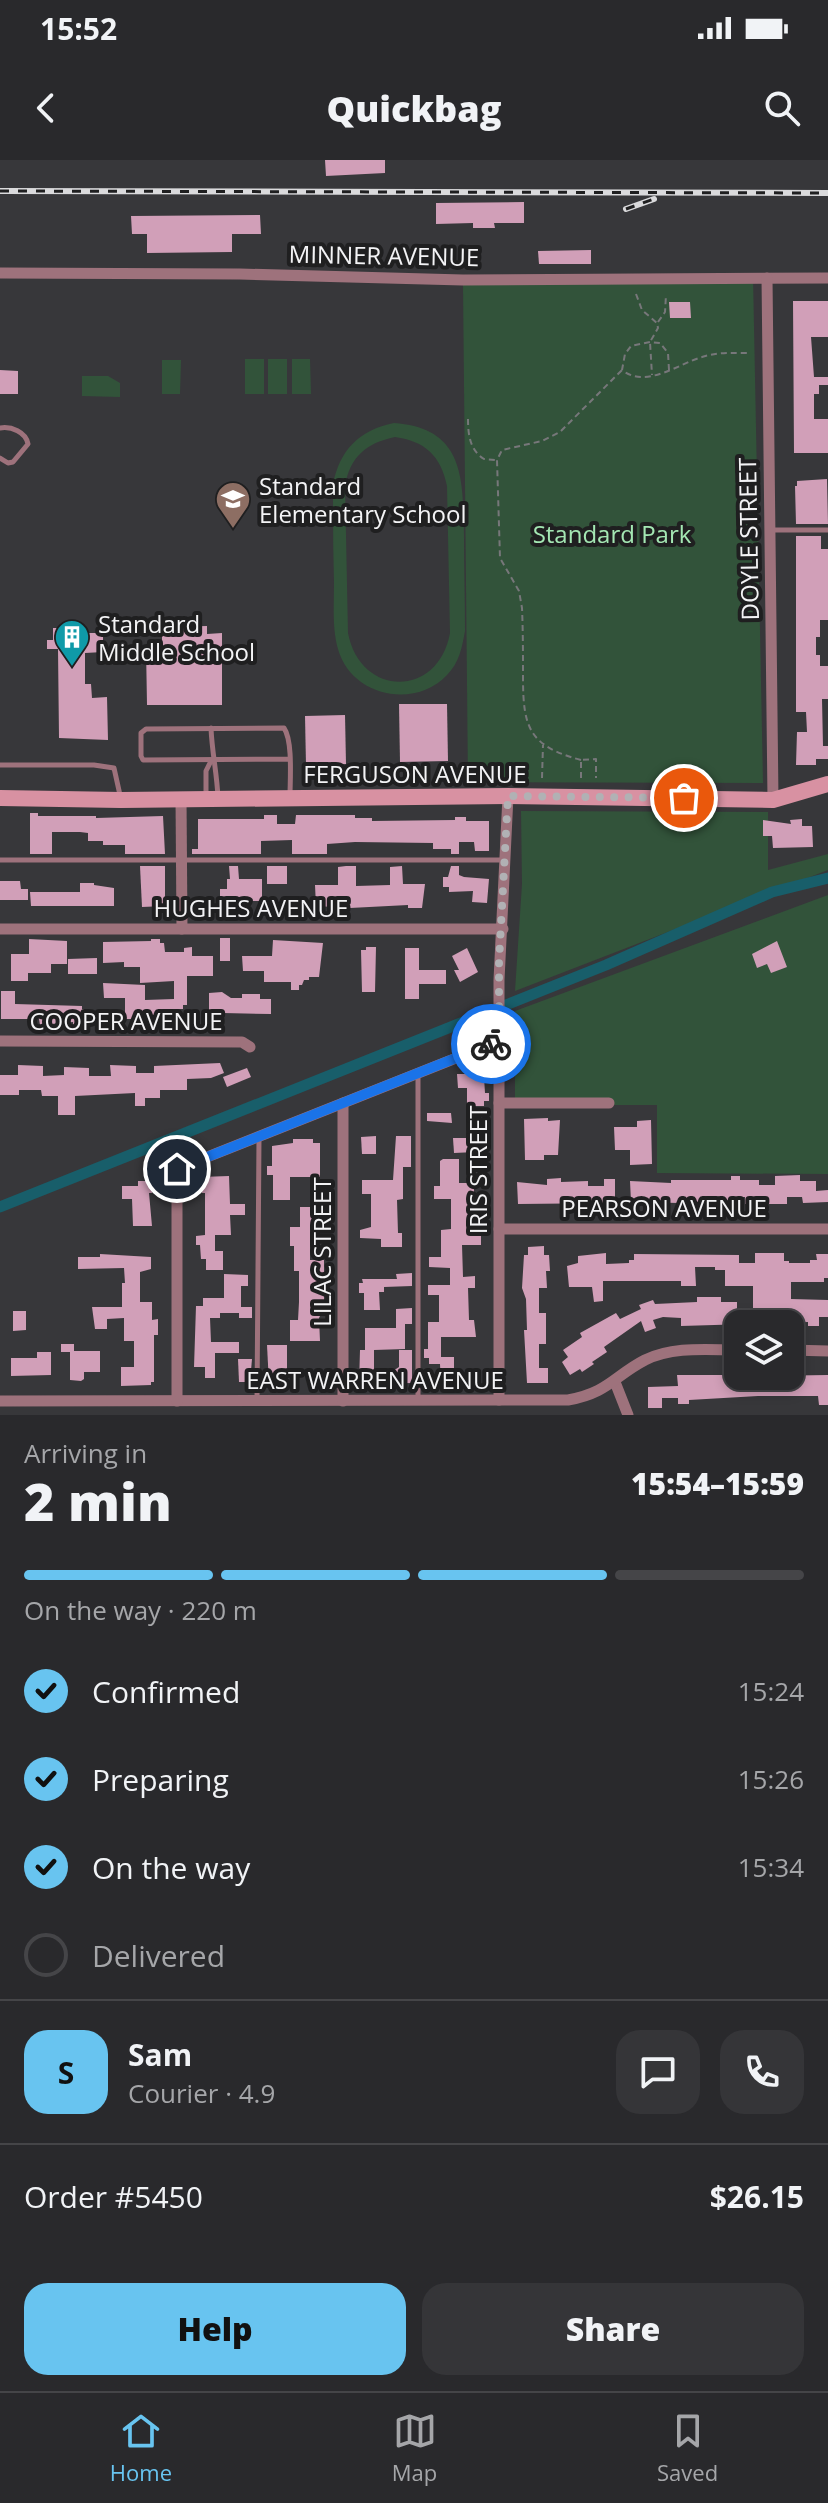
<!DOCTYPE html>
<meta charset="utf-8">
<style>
body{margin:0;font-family:"Open Sans",sans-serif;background:#353538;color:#f1f3f6;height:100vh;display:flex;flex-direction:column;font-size:30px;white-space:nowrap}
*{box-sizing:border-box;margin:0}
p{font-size:26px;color:#a5a6a9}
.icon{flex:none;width:44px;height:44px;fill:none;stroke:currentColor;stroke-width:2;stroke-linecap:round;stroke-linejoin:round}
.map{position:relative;height:1255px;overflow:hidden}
.details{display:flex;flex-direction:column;background:#29292c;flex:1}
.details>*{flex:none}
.fabs{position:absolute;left:724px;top:1150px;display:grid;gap:16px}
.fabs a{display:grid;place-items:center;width:80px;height:80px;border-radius:16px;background:#29292c;box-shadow:0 4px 12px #0003,0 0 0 2px #454548;font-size:40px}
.pin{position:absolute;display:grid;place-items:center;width:68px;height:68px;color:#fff;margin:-34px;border:4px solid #fff;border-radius:50%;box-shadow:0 2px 8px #0007}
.courier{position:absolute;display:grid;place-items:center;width:80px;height:80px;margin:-40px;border:6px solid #1a73e8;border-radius:50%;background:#fff;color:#222;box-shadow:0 2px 10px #0007}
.summary em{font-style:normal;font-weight:800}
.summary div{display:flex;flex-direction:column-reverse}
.summary{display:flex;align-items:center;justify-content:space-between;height:136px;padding:0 24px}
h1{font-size:52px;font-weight:800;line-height:60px}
.bar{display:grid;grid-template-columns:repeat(4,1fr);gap:12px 8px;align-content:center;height:96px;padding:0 24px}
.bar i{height:10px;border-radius:6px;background:#454548}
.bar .selected{background:#68c4f0}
.bar p{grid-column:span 4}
.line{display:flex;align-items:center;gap:20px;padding:0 24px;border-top:2px solid #454548}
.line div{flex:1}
.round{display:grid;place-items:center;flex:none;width:84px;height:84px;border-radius:24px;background:#353538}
ol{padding:0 24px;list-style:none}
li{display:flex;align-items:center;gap:24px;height:88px}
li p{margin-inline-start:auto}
li .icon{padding:8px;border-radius:50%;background:#68c4f0;color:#111;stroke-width:4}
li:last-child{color:#a5a6a9}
li i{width:44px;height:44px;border:4px solid #454548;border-radius:50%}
.action{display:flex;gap:16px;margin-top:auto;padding:16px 24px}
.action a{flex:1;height:92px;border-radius:24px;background:#68c4f0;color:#111;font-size:32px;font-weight:800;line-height:92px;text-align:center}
.action a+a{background:#353538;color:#f1f3f6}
.status{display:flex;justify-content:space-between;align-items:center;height:56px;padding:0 40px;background:#29292c;direction:ltr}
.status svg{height:22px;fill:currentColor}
header{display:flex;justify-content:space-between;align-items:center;height:104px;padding:0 24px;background:#29292c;font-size:36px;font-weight:800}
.tabs{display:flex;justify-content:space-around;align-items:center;height:112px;border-top:2px solid #454548;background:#29292c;font-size:22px;color:#a5a6a9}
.tabs a{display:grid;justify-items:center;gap:4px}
.tabs .selected{color:#68c4f0}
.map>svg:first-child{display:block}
</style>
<div class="status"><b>15:52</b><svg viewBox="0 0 49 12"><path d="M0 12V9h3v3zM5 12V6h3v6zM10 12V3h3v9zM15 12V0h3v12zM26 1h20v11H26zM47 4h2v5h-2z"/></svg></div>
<header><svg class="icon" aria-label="back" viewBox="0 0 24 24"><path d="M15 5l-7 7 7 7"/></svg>Quickbag<svg class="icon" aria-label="search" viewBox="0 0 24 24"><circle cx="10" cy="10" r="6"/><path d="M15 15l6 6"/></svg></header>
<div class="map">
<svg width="828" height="1255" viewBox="0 0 828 1255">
<rect width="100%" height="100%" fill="#37373a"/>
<g fill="#32533a" fill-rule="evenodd">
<path d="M753,116L763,623L468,622L463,124Z"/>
<rect x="245" y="199" width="19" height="35"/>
<rect x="268" y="199" width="19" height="35"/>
<path d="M292,199H310L311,234H292Z"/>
<path d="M162,200H181L180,234H162Z"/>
<path d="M82,216H108L120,223V237L82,236Z"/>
<path d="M394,263C466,268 463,321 464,378C464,409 465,440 465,471C462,488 459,503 447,515C414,550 351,536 338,489C332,468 334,445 334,423C333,390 333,357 333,324C340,290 359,270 394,263ZM395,277C425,281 441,296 447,326L450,473C438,539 360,537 348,473L345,326C350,297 366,283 395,277Z"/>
<path d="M521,651L768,652V710L828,694V710L515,831L522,724Z"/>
<path d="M828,735V1014L657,1013V945H515V851Z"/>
</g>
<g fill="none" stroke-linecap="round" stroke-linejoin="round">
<path stroke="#185e6a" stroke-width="11" d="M0,1047L606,805L772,732L828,718"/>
</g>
<g fill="#d19fb8">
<path d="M325,0H385V13L326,16Z"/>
<path d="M524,42V63H494L495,68H473V63L436,64V43Z"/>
<path d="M260,55L261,74H232V92L147,93V74H132L131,56Z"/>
<path d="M591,90V104H539L538,91Z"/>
<path d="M793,141H828V177H811L814,217H828V225H819V234H814V259H828V293H794Z"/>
<path d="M669,142H690L691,158H670Z"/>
<path d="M0,210L18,211V234H0Z"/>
<path d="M827,319L828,364H796L795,326H797V321Z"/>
<path d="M796,376H821V389H828V460H820V477H816V495H820V506H828V539H822L823,586H828V599H816V605H796L797,572H807L806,552H796Z"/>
<path d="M207,466V474L222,473V545H147L146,487H162V467Z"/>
<path d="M53,468H64V473H103V492L85,493V524H91L92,538L107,537L108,580L59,578L58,489H47V480H53Z"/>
<path d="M399,544H447L448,601L400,602Z"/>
<path d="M345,555L346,604L306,605L305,556Z"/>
<path d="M30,653H38V656H96V658L163,656L165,694H125V685H103V681H88V673L80,672H52V694H30Z"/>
<path d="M264,655H277V664H295L296,655H355V658H372V661L455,660V657H466V661H489V691H475L474,682H459V694H451V689H433V683L355,682L327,684V694H292V680L261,681V694H192V689H198V659H264Z"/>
<path d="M802,659V666H812L813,687L773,688L772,676H763V660L791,664L790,660Z"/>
<path d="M140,706H165V746L142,747Z"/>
<path d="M229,706H238L239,719H262V741H242V737H220V729H227V719H230Z"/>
<rect x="267" y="706" width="20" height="18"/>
<path d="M346,706H356V726L390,725V707L402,706L403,724H425L422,748H408V745L350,748L316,746L315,725H338V707Z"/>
<path d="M451,706H459V715L464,717L489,719L487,743L472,742L473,731L449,732V727H443V717H448Z"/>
<path d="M0,721H20L21,729H28V740H0Z"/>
<path d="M80,723H94V725L114,728V746H31L30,732H80Z"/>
<rect x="220" y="778" width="10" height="23"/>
<path d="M29,779L67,781V804H51V813H28V821H11V794H29Z"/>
<path d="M151,779H160V783H164L165,792H184V788L192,787V796H213V816H187V845H183V849H164V854L160,856H135L136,859H125V838H104L103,823L145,825V840L174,839V821L140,823V807H124V802L103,803V782L151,781Z"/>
<path d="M273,780L323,783L319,817H309V820H304L302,825H299V830H291V822H264V811H243L242,796H272Z"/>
<path d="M777,781L787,807L771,813L767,804L757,808L752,794Z"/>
<path d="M366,787H376L375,832H362L361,790H366Z"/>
<path d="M405,788H419V810H446V824H419V839H405Z"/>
<path d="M467,788L478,812L460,822L454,810H459L452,796Z"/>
<path d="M97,798V814H68V799Z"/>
<path d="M1,831H15V844L82,846V849H88V862H85V865H73V862L40,865L39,859H1Z"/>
<path d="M222,832L231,838H242V834H260V839H271V854L223,853V855H209V833Z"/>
<path d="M220,903L224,913L211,918L187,919V930H160V938H145V946H135V933L75,936V955H58V936H42L41,930H19V935H0V915H18V905L43,906V916L64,915V907L89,908V916H111L110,905L136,906V913H154V906Z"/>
<path d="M247,908L251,917L227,927L223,917Z"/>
<path d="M457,914H474V917H484L485,933H489V941H484V946H467V928H458Z"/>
<path d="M427,953H451L452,963L427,961Z"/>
<path d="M548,958V961L560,960L558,995H544V1000H525L524,959Z"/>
<path d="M651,960L652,1004L630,1005V990H615L614,967H637V961Z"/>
<path d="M376,976V994H362L361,977Z"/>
<path d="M396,976H411V1007H403V1039L397,1040L398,1073H402V1087H381V1079L360,1078V1070L371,1067V1034H362V1020H393Z"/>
<path d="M453,978H475V992L454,993Z"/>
<path d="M293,979H313V983H320V1017H290V1040H273V1015H267V1006H272V986L293,983Z"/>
<path d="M443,999H459V1023H474V1069H481V1085H462L463,1117L475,1116V1128H468L469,1160H474L476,1177H441V1197H454V1224H441L440,1204H429V1198H424V1189H428V1162H439V1135H428V1125H450V1108L429,1107V1097H441V1070L451,1069V1039H434V1026H440V1001Z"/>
<path d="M800,1015V1021H816V1031L828,1030V1042L803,1043L802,1037H787V1044H745V1037H729V1044L631,1042L630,1021L671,1023V1020H731V1016H740V1020H759V1025H775V1016Z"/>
<path d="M229,1016L230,1044H245V1055H230L231,1075H215V1091H223V1110H206V1099H201L200,1085H196V1076L205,1075V1033H202L201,1017Z"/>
<path d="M561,1018V1022L588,1021V1026H604V1019H615V1043L518,1044L517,1022L547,1025V1019Z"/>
<path d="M138,1021H152V1033H149L152,1066H133L132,1039H122V1026H138Z"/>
<path d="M300,1047H316L319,1079H310V1100H324V1154H321L319,1158L320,1181H290V1160H298L299,1142V1111H294V1086H290V1067H300Z"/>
<path d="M544,1086V1095H549L550,1111H546L547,1128H539V1153H546V1184H539V1208H548V1223H527L524,1170H527L526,1139L522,1128L524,1095H528V1087Z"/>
<path d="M606,1093V1104L629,1103V1100H634V1094L739,1095V1103H755V1093H784V1101H789V1103H810V1100H817L816,1094H828V1118H824V1122H791V1139L828,1140V1157H819V1166H808V1162L681,1166V1158L663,1157L653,1160L656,1168L645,1172L641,1161L604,1187L607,1192L592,1202L594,1204L582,1212L580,1209L570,1215L562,1202L568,1197L563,1190L582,1177L580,1173L616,1153L620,1159L641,1149L639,1145L653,1140L655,1144L697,1142V1137H721V1142H737V1151H753V1126H725V1110H715V1107H695L696,1126H681V1121H603V1141L594,1142L592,1127H569L567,1106L578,1103V1096Z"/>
<path d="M100,1094L151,1097V1109L140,1112V1142H152V1160L158,1159V1175H154V1222H151V1225L121,1226V1207H134V1181H124V1158L107,1159V1169H95L92,1147H122V1123H125L124,1108L78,1109V1097H100Z"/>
<path d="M412,1113V1126L384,1127V1132H379L380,1150H364V1133H359V1123H363L362,1119H397L396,1114Z"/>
<path d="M224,1114L248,1115V1126H241V1147H252V1158H239V1153H220V1158H210L211,1182H239V1193H215V1218H205V1207H194L196,1146H203V1138H224Z"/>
<path d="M412,1148V1164H405V1189L374,1190V1209H396L399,1207V1190H412V1223L359,1224L360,1190H365V1168H396V1149Z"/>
<path d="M13,1151H26V1170L13,1171Z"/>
<path d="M61,1184H74V1191H100V1212H84V1219L81,1221L70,1220V1192H61Z"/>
<path d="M267,1185H287V1224H269Z"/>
<path d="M37,1192H51V1215L11,1216V1198H37Z"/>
<path d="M238,1199H252L250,1222H239Z"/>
<path d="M677,1215H738L745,1216V1222H761L760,1216L828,1215V1245H819L818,1236H758L689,1240V1244H678V1238H662V1248H648V1227L678,1226Z"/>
</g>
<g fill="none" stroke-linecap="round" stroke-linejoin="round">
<g stroke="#77777a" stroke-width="2" stroke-dasharray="6 4" stroke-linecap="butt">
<path d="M636,134L642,150L657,163L658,168L650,182L652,215"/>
<path d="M658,162L665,152L666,135"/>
<path d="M669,210L668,193L660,183L650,182L631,186L625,194L622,210C646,229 678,204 702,197C717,192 732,193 748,193"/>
<path d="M468,259C468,275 470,290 484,299L496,300"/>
<path d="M581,600C529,586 523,568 523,517C523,494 523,471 522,448L519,431L500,398L497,300L502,290L542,281L560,272L622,210"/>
<path d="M542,618L543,585"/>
<path d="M581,618V600L596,599V618"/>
</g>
<g stroke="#9e727c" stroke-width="5">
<path d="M0,268C11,266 26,272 28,284L13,302L8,303L0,298"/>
<path d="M771,370H828"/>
<path d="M211,568C212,593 217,613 218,638"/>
<path d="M289,599L143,600L141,596V573L146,569L284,568C293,581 290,620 290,636"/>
<path d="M0,605H94L114,608L120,635"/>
<path d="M206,638V611L211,601"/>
<path d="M0,700H503"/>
<path d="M418,914V1240"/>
<path d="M257,1240L259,978"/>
</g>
<g stroke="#9e727c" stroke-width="11">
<path d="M0,113L240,114L463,120L828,118"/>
<path d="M767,118L773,640"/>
<path d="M181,638L182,769"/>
<path d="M0,769H503"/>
<path d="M0,881L242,882L250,887"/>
<path d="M499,943H609"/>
<path d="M499,1069H828"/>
<path d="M790,1190L828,1191"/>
<path d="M615,1222L628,1255"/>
<path d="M499,1240V820L508,636"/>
<path d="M0,1241L568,1240C608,1233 614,1216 645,1200C674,1186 707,1190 738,1190"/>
<path d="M177,1241V1009L499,881"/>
<path d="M343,1241V943"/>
</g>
<path stroke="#d891a2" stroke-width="16" d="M0,638L121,640L508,636L773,640L828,624"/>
<g stroke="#dadadc" stroke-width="6">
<g id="rail">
<path d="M0,31L828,33"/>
<path d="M626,49L654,39"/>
</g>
</g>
<use href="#rail" stroke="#1f1f20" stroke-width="3" stroke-dasharray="9" stroke-linecap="butt"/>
</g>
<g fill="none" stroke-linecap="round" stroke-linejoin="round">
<path stroke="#b1b1b4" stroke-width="8" stroke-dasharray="0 14.4" d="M491,884L499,881V802L508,636L684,638"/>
<path stroke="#1a73e8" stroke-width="10" d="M177,1009L491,884"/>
</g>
<defs>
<g id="school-pin" transform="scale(1.8)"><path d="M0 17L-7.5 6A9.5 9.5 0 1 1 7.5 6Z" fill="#8d6e63" stroke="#1f1f20"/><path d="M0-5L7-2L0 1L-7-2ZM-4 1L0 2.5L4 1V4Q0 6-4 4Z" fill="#fff"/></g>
<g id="building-pin" transform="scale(1.8)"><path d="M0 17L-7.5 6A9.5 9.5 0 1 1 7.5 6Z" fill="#0f9aa8" stroke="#1f1f20"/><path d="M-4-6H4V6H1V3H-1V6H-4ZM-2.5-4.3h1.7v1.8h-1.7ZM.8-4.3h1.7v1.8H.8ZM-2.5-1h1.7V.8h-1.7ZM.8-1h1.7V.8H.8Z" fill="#fff"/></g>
</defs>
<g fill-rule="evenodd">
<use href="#school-pin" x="233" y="339"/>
<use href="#building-pin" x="72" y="477"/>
</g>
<g text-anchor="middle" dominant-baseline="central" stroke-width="8" stroke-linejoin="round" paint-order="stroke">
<g font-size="24" fill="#f3f3f5" stroke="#1f1f20">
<text transform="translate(384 95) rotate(1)">MINNER AVENUE</text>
<text transform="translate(748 379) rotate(-91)">DOYLE STREET</text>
<text x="415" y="613">FERGUSON AVENUE</text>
<text x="251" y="747">HUGHES AVENUE</text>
<text x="126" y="860">COOPER AVENUE</text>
<text transform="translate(477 1010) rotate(-90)">IRIS STREET</text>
<text x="664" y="1047">PEARSON AVENUE</text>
<text transform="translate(321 1092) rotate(-90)">LILAC STREET</text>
<text x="375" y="1219">EAST WARREN AVENUE</text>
</g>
<g font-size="24" fill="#f3f3f5" stroke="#1f1f20" text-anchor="start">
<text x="259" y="325">Standard<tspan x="259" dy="28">Elementary School</tspan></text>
<text x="98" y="463">Standard<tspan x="98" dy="28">Middle School</tspan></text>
</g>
<g font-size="24" fill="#a4e7b3" stroke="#1f1f20">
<text x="612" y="373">Standard Park</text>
</g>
</g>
</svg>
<div class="fabs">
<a><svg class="icon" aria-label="layers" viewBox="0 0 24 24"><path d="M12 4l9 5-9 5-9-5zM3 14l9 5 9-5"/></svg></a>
</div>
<div class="pin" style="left:684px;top:638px;background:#ea580c"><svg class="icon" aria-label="bag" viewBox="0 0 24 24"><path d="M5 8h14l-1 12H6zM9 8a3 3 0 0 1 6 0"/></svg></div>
<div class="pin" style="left:177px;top:1009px;background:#1f2937"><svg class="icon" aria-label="home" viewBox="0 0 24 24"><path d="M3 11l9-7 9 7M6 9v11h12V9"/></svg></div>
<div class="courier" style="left:491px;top:884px"><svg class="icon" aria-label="bike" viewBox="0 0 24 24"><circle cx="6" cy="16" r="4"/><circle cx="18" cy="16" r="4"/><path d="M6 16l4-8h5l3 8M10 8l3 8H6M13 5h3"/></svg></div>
</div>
<section class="details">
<div class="summary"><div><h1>2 min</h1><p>Arriving in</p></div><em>15:54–15:59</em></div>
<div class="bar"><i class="selected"></i><i class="selected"></i><i class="selected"></i><i></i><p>On the way · 220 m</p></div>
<ol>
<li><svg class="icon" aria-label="check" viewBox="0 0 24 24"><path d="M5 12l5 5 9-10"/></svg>Confirmed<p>15:24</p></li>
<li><svg class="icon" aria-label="check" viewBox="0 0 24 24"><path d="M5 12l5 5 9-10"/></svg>Preparing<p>15:26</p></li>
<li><svg class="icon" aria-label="check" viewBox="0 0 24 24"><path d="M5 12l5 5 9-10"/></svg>On the way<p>15:34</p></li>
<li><i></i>Delivered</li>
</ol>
<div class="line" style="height:144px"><b class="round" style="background:#68c4f0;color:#111">S</b><div><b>Sam</b><p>Courier · 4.9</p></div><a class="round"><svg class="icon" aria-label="chat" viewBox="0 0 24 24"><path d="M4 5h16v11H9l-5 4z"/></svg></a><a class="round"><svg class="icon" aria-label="phone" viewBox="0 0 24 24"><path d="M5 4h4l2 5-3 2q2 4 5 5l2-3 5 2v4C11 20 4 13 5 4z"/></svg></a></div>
<div class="line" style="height:104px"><div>Order #5450</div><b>$26.15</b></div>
<div class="action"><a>Help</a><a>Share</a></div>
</section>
<nav class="tabs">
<a class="selected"><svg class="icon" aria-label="home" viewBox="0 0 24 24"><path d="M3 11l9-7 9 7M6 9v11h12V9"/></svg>Home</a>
<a><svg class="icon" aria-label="map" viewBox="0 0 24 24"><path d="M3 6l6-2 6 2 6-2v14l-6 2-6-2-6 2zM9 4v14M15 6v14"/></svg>Map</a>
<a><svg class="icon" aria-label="saved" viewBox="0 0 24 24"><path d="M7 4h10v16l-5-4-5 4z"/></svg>Saved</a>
</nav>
